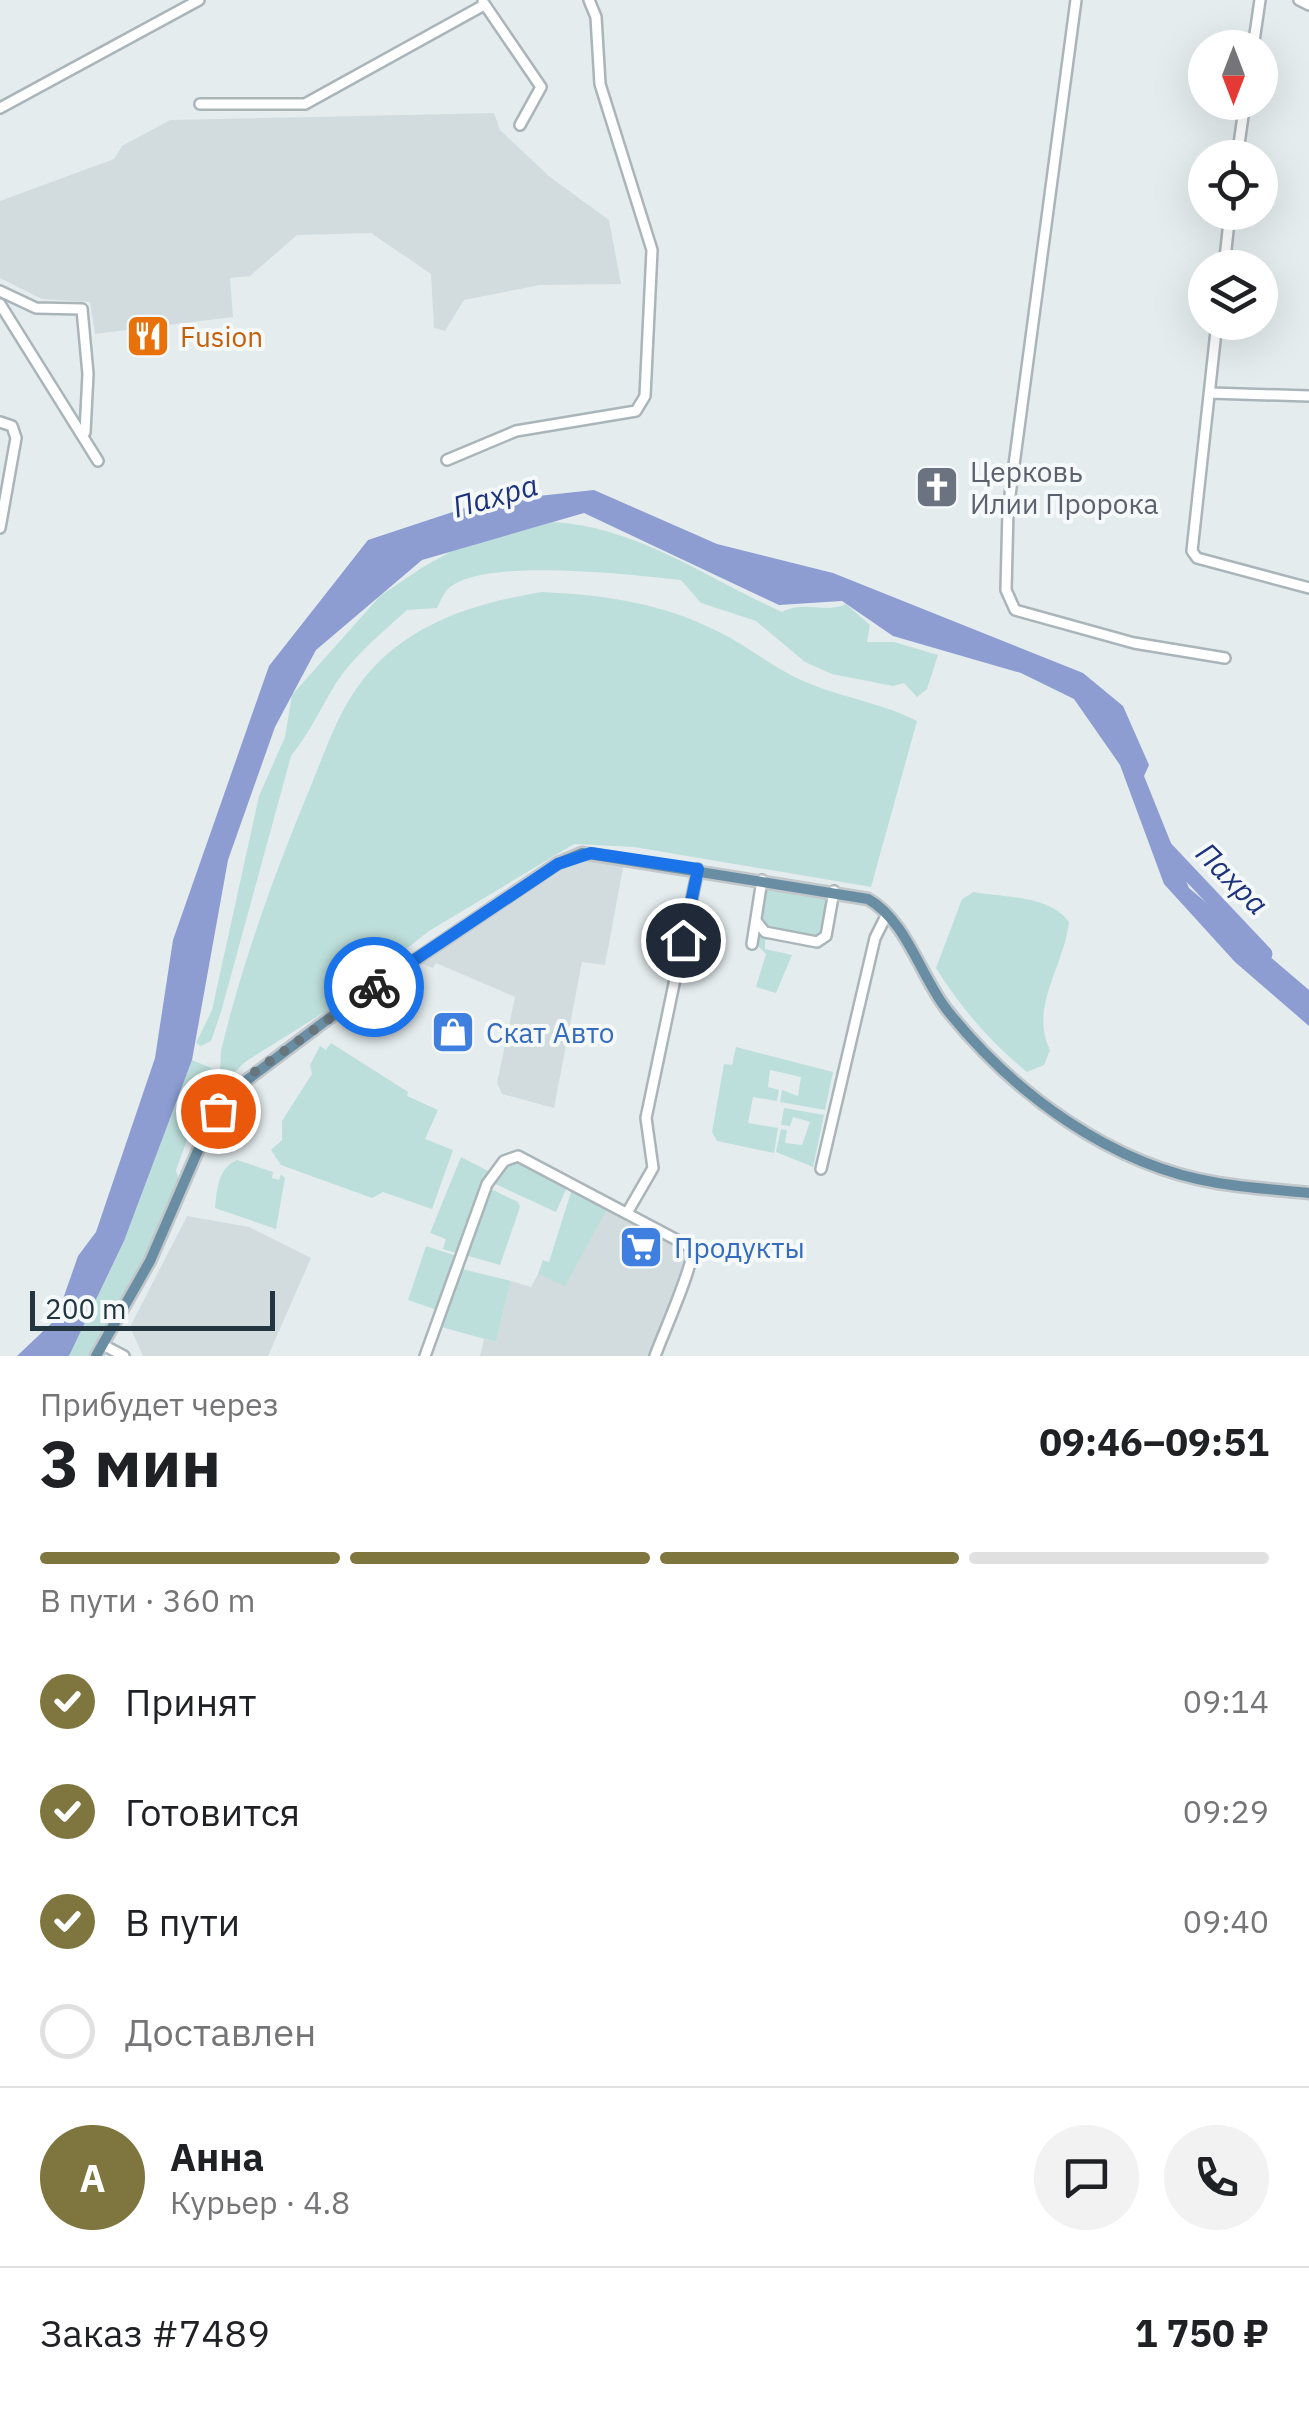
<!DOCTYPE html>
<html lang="ru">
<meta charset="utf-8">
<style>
body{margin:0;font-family:"IBM Plex Sans",sans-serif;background:#f2f2f2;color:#202124;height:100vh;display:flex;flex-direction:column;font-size:38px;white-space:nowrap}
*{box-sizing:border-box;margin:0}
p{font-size:32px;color:#757577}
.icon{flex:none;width:55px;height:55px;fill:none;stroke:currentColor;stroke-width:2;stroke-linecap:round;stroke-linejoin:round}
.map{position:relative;height:1356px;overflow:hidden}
.drawer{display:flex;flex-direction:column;background:#fff;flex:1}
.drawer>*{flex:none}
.needle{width:65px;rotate:180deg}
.fabs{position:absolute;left:1188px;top:30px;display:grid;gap:20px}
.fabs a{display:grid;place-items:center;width:90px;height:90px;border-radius:50%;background:#fff;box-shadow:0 10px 40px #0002;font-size:50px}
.scale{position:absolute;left:30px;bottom:25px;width:245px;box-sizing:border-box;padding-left:10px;border:5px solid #233640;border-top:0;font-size:28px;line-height:35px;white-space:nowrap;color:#233640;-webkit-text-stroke:8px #f5f9fa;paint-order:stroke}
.pin{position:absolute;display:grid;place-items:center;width:85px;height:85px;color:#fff;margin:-42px;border:5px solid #fff;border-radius:50%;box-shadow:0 2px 10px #0007}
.courier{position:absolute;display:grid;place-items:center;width:100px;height:100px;margin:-50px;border:8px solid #1a73e8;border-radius:50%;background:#fff;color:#222;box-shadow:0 2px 12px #0007}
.overview em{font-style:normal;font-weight:700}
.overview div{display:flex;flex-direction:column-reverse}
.overview{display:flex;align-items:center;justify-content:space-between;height:170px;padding:0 40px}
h1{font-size:65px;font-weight:700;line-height:75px}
.bar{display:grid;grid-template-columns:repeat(4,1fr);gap:15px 10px;align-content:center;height:120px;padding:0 40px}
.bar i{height:12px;border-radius:8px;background:#e0e0e0}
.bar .selected{background:#7e763e}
.bar p{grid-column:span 4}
.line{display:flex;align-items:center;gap:25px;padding:0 40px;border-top:2px solid #e0e0e0}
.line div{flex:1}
.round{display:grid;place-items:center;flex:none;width:105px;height:105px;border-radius:52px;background:#f2f2f2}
ol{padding:0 40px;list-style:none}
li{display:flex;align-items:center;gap:30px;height:110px}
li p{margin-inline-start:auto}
li .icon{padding:10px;border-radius:50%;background:#7e763e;color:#fff;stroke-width:4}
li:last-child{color:#757577}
li i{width:55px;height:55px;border:5px solid #e0e0e0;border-radius:50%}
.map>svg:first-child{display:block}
</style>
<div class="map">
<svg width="1309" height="1356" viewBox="0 0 1309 1356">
<rect width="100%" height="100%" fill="#e4ecee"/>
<g fill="#d2dcde">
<path d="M494,113L500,130L550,177L609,220L621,284L540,285L464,300L445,331L434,328L431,274L371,233L297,235L250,276L230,278L233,317L95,334L90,302L42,299L0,278V201L114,159L122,146L170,120Z"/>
<path d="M571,856L625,857L605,965L582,962L554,1108L502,1094L497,1083L515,997L436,963L433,968L423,964L426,956Z"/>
<path d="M608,1208L690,1252L652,1356H480L484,1339L496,1342L511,1281L531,1287L538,1274L565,1285Z"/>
<path d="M187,1216L249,1227L311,1258L268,1356H143L130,1327Z"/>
</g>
<g fill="#bddfdb">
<path d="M553,522C638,527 706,578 782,612C805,600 825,614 846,604L870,625L867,642H894L938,655L927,689L917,697L904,683L893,686L832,674L805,662L756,621L701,603L681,580C632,575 486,557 449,588C444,592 440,602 437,608L407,610C383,632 354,655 336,683C321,708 310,732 291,756L221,1012L211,1041L201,1046L196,1043L212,1010L259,796L285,737L292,695L380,596L423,567L452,551Z"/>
<path d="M542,592C606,595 663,603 721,633C749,647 772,667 801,680C838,697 880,702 917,721L871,887L634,847L574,844L429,931L331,1008L245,1062L224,1083L220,1072L221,1051C243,959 276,870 312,783C326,749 339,710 362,681C406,624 474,603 542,592Z"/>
<path d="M767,887L828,897L823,939L760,928Z"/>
<path d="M974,892C1005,898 1050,895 1069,922C1064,967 1029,1007 1050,1050L1044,1065L1027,1072C990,1042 961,1008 936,968L962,899Z"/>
<path d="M757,936L771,939L765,940V949L792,955L776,993L756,987L766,954L756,944Z"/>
<path d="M331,1043L408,1092L407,1096L438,1110L425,1139L453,1150L432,1209L383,1192L372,1198L281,1165L271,1150L282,1140V1121L312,1074L310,1065L320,1046L326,1050Z"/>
<path d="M736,1047L833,1072L825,1110L780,1102L782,1090L798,1096L801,1077L770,1070L768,1087L779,1090L777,1101L753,1097L748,1123L778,1128L774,1153L717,1141L712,1132L724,1064L732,1065Z"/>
<path d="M192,1060L218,1071L219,1084L197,1113L176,1170L181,1188L150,1261L96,1356H69L124,1241Z"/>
<path d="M784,1108L824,1115L813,1167L776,1152L781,1129L787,1130L785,1143L802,1145L810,1122L793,1117L790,1126L781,1125Z"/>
<path d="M461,1157L490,1172L459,1254L443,1249L446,1239L430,1233Z"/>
<path d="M237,1160L273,1172L272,1178L279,1180L281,1174L285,1178L276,1229L215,1208C217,1189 218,1168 237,1160Z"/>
<path d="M517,1160L567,1187L556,1212L493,1183L506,1163Z"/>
<path d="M572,1189L608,1208L565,1286L538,1274L543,1260L549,1262Z"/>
<path d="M493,1190L518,1202L520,1207L500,1265L465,1255L488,1192Z"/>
<path d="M426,1246L457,1256L437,1310L408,1300Z"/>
<path d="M462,1269L511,1281L496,1342L441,1327Z"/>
</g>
<path fill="#8d9dd2" d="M594,490L717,544L833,573L1083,673L1123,706L1149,765L1144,776L1189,888L1309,990V1026L1235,962L1164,884L1120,765L1074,699L1021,673L893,636L842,601L779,605L584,513L422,560L316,650L275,727L228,860L192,1060L124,1241L69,1356H17L56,1319L78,1256L96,1232L155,1058L173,940L269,666L368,540L483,502Z"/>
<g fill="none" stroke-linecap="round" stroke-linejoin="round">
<path stroke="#8d9dd2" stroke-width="15" d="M1164,847L1265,954"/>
<g stroke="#aab5ba" stroke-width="14">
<g id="minor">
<path d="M1076,0L1008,510L1006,590L1015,610L1134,643L1225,658"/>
<path d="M1299,0L1309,5"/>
<path d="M483,2L541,87L520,125"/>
<path d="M1253,48L1260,0"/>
<path d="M200,104H305L484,5"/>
<path d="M0,108L199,0"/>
<path d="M1237,158L1245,102"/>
<path d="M1224,268L1230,212"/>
<path d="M0,291L36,308L82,309L88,374L85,432L81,433"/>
<path d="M0,304L98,461"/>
<path d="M1217,322L1192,551L1197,558L1309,588"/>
<path d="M1210,393L1309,396"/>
<path d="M0,422L12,426L16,438L0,528"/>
<path d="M447,460L516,431L636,411L645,396L652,250L600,84L596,17L589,0"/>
<path d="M757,922L765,932L817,942L826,936L834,891"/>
<path d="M752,944L762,880"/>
<path d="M821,1169L875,938L887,914"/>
<path d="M627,1213L653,1168L646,1118L698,869"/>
<path d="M103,1345L124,1356"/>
<path d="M425,1356L487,1184L504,1161L518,1156L692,1248C696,1261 662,1336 655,1356"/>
</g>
</g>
<g stroke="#c1c7ca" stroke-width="15">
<path id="major" d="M96,1356L150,1261L209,1125L239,1086L328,1019L558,863L582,853L868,899C906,920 921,977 947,1010C1013,1093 1112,1166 1218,1183C1248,1188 1279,1190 1309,1193"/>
</g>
<use href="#minor" stroke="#fff" stroke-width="9"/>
<use href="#major" stroke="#698ea3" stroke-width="10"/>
</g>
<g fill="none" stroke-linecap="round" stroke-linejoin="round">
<path stroke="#67767d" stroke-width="10" stroke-dasharray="0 18" d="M218,1111L252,1074L374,987"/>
<path stroke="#1a73e8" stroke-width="12" d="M374,987L558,864L591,853L698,869L683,940"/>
</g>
<defs>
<g id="restaurant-square" transform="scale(2.25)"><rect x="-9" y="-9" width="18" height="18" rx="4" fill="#e8710a" stroke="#f5f9fa"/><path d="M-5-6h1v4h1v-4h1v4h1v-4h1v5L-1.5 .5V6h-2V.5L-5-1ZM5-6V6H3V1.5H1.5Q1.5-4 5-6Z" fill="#fff"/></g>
<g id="church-square" transform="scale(2.25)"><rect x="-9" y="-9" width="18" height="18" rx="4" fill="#6b7280" stroke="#f5f9fa"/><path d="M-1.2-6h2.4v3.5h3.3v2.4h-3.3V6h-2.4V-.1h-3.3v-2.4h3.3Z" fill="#fff"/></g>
<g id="shop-square" transform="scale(2.25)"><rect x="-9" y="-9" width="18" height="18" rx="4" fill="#3f7fe0" stroke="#f5f9fa"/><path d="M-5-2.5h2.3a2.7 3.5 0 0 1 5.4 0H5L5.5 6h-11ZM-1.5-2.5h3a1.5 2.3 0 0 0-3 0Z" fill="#fff"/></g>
<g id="supermarket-square" transform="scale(2.25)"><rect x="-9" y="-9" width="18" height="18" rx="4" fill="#3f7fe0" stroke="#f5f9fa"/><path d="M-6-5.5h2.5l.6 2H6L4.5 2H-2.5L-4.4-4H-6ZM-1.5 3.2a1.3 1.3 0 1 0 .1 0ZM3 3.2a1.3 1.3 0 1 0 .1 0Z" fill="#fff"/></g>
</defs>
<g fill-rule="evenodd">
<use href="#restaurant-square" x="148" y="336"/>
<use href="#church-square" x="937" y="487"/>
<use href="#shop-square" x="453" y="1032"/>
<use href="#supermarket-square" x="641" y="1247"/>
</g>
<g text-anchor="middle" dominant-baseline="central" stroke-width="8" stroke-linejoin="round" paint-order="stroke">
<g font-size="28" fill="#c56008" stroke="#f5f9fa" text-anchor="start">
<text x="180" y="336">Fusion</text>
</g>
<g font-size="28" fill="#5b616d" stroke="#f5f9fa" text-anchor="start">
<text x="970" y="471">Церковь<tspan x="970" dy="32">Илии Пророка</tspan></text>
</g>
<g font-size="28" fill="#366cbe" stroke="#f5f9fa" text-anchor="start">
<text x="486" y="1032">Скат Авто</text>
<text x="674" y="1247">Продукты</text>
</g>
<g font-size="30" font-style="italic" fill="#1d327c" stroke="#f5f9fa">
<text transform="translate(495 495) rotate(-16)">Пахра</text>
<text transform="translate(1233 878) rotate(45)">Пахра</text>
</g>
</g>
</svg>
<div class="fabs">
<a><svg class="needle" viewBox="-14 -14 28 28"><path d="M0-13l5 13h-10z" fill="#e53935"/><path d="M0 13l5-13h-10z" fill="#757577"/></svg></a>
<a><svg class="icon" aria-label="locate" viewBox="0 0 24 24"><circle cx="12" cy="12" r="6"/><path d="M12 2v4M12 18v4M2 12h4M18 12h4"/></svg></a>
<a><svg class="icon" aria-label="layers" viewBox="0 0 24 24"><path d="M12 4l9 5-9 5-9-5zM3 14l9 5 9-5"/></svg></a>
</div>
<div class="scale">200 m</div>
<div class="pin" style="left:218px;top:1111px;background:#ea580c"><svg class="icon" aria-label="bag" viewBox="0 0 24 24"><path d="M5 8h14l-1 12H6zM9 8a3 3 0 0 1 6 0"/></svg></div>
<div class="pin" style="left:683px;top:940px;background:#1f2937"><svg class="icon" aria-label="home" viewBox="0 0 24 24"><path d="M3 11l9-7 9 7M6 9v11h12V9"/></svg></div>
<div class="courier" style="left:374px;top:987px"><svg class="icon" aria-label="bike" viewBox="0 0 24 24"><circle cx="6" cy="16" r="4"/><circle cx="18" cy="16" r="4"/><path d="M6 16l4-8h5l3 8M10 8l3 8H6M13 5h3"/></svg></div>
</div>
<section class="drawer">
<div class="overview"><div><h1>3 мин</h1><p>Прибудет через</p></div><em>09:46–09:51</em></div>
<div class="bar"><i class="selected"></i><i class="selected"></i><i class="selected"></i><i></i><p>В пути · 360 m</p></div>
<ol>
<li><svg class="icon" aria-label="check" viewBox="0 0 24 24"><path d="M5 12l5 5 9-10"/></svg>Принят<p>09:14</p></li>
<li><svg class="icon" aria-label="check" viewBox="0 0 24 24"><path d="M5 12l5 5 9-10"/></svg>Готовится<p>09:29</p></li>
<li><svg class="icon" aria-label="check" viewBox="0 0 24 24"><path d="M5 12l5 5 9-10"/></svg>В пути<p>09:40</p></li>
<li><i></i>Доставлен</li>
</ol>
<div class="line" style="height:180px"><b class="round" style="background:#7e763e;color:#fff">А</b><div><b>Анна</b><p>Курьер · 4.8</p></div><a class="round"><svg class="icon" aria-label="chat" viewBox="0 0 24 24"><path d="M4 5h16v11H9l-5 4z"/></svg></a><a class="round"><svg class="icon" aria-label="phone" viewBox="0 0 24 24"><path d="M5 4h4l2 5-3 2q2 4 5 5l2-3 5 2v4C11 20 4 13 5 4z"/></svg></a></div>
<div class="line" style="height:130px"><div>Заказ #7489</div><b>1 750 ₽</b></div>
</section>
